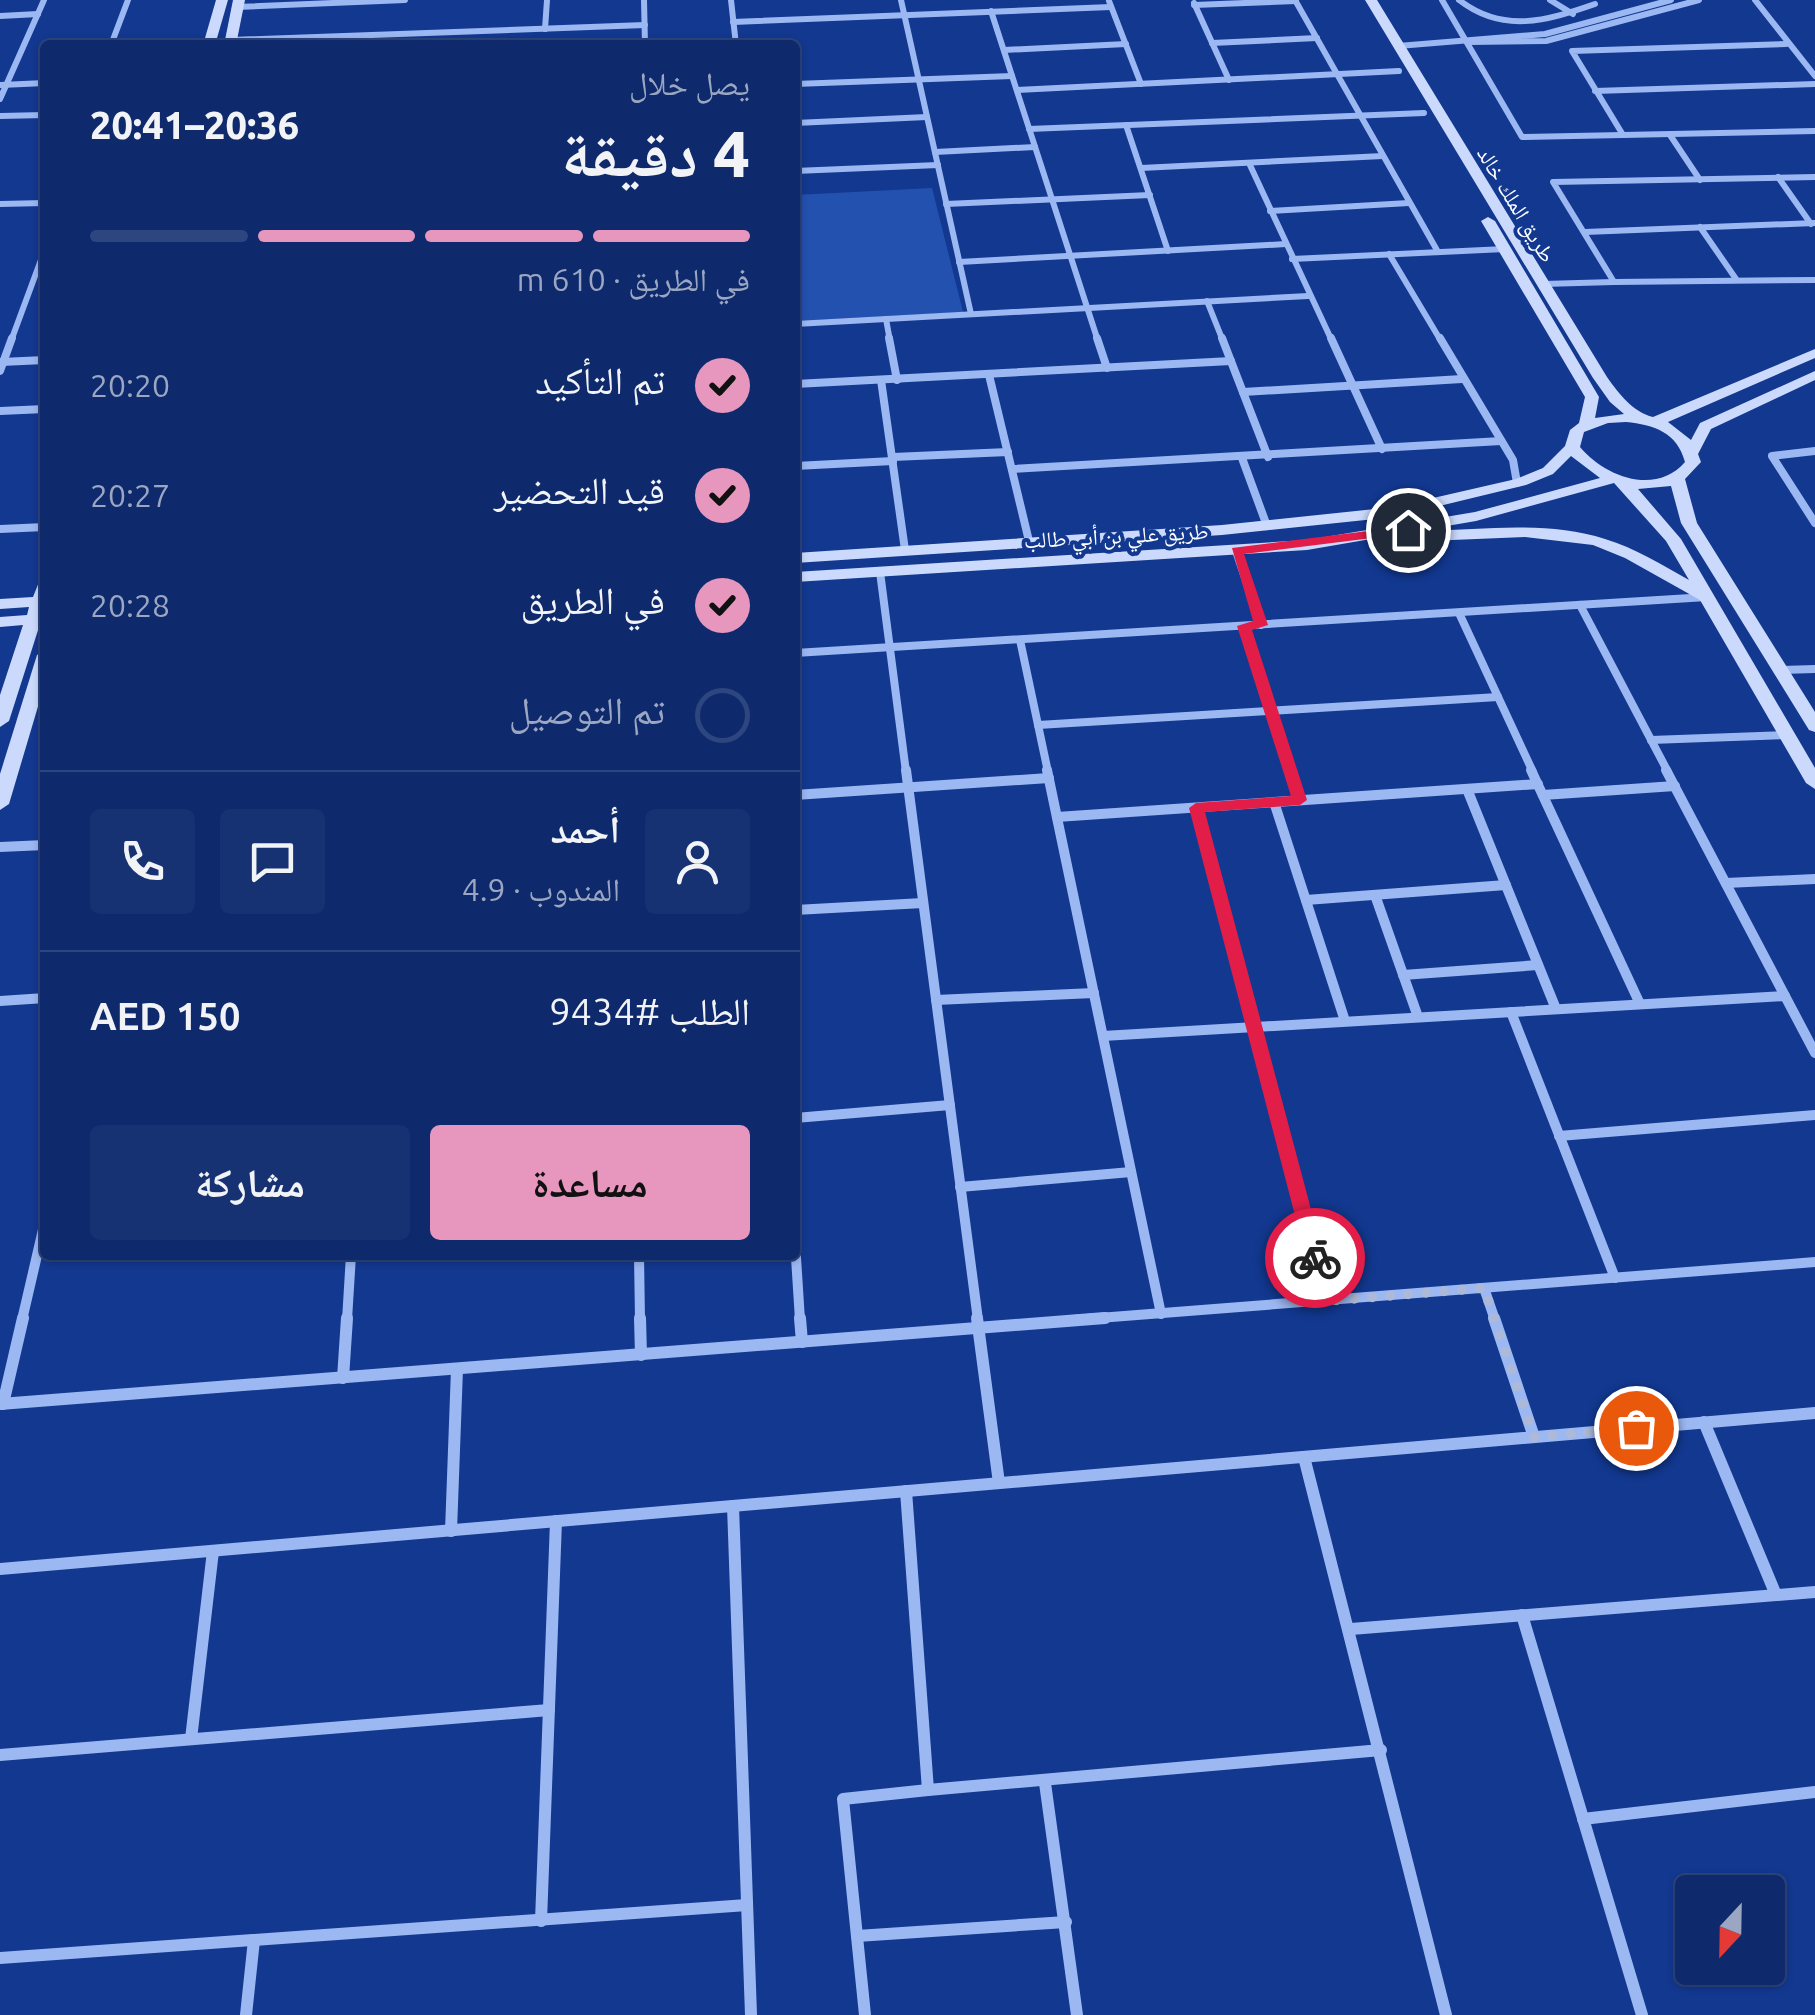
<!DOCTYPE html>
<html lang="ar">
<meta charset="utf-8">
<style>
body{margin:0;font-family:Ubuntu,"Noto Naskh Arabic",sans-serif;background:#173272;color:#f1f3f6;direction:rtl;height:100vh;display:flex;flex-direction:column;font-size:38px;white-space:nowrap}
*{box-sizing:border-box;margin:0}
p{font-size:32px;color:#9ba7c2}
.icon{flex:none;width:55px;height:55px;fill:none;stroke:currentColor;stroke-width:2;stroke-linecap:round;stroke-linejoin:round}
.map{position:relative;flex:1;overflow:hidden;direction:ltr}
.panel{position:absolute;left:40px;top:40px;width:760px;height:1220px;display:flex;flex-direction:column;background:#0e2a6c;border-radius:10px;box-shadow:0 2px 8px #0004,0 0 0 2px #2e467f;direction:rtl}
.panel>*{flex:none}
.needle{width:65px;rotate:202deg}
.controls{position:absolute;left:1675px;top:1875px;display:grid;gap:20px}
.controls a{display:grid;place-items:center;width:110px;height:110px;border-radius:10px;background:#0e2a6c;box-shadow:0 2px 8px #0004,0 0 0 2px #2e467f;font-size:50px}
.pin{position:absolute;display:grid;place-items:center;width:85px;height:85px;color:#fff;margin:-42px;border:5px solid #fff;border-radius:50%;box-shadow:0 2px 10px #0007}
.courier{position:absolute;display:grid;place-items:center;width:100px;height:100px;margin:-50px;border:8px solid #e11d48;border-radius:50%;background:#fff;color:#222;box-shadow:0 2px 12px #0007}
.overview em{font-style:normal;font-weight:800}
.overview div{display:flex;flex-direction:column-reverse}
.overview{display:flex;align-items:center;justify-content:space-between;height:170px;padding:0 50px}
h1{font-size:65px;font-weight:800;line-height:75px}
.bar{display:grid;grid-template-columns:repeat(4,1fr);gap:15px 10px;align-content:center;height:120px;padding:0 50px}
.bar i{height:12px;border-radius:8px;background:#2e467f}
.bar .on{background:#e797bd}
.bar p{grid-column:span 4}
.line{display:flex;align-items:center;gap:25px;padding:0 50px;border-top:2px solid #2e467f}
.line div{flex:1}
.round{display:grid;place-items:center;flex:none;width:105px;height:105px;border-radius:10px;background:#173272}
ol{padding:0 50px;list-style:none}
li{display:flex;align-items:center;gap:30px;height:110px}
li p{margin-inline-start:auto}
li .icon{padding:10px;border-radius:50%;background:#e797bd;color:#111;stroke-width:4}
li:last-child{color:#9ba7c2}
li i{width:55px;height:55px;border:5px solid #2e467f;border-radius:50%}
.action{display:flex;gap:20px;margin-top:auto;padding:20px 50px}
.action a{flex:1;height:115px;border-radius:10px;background:#e797bd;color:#111;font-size:40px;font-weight:800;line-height:115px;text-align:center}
.action a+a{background:#173272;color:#f1f3f6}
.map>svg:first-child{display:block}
</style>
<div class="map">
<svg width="1815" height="2015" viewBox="0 0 1815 2015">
<rect width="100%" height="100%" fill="#123890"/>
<path fill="#2351af" d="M932,188L963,312L795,321V195Z"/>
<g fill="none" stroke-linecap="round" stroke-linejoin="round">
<g stroke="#9cb8f2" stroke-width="6">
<path d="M644,0L645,45"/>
<path d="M731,0L736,45"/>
<path d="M901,0L971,314"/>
<path d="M1295,0L1438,252"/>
<path d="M1442,0L1522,137L1623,135"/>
<path d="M1459,0C1503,34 1546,21 1595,4"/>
<path d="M1550,0L1573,14"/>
<path d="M1755,0L1815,76"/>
<path d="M1109,1L1141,84"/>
<path d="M1194,3L1229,80"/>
<path d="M1194,5L1296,1"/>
<path d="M237,7L405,0"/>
<path d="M991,11L1098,341"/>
<path d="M0,16L38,14"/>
<path d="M733,22L1111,7"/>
<path d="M545,29L547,0"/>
<path d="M231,40L645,25"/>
<path d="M1469,42L1546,41L1699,0"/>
<path d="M1212,43L1317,38"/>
<path d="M1786,44L1572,51L1623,135L1815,131"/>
<path d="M111,45L128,0"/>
<path d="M1398,46L1545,34L1671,0"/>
<path d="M1004,50L1126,44"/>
<path d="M795,84L1012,76"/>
<path d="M1,85L45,83"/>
<path d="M1017,90L1399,71"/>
<path d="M1595,91L1815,84"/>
<path d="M0,99L44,0"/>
<path d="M0,116L45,115"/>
<path d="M795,123L927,117"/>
<path d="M1126,125L1168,251"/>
<path d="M1029,129L1424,113"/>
<path d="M1670,135L1700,180"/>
<path d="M935,152L1035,147"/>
<path d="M1249,163L1332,341"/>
<path d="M1141,168L1383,156"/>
<path d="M795,171L938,165"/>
<path d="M1778,177L1811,224"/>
<path d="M1815,177L1553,182L1614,282L1815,280"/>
<path d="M0,204L45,203"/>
<path d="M946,204L1150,195"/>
<path d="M1270,211L1409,203"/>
<path d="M1700,227L1736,279"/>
<path d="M1585,232L1815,223"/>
<path d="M1389,254L1441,341"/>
<path d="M1292,259L1505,249"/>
<path d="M959,262L1286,244"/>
<path d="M1543,284L1614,282"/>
<path d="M1207,301L1223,341"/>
<path d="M886,319L890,341"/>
<path d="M795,324L1308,296"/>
<path d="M11,341L45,249"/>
</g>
<g stroke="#9cb8f2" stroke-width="8">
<path d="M889,338L897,380"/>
<path d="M1097,338L1107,368"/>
<path d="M1222,338L1268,457"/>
<path d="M1331,338L1382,449"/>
<path d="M1440,338L1513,460L1517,483"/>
<path d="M1,362L45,360"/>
<path d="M0,371L12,338"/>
<path d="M989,375L1029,541"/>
<path d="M881,380L905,550"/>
<path d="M795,384L1231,361"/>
<path d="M1243,392L1462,379"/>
<path d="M0,411L45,409"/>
<path d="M1815,451L1772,456L1815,523"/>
<path d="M893,457L1008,452"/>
<path d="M1242,458L1267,526"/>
<path d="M795,466L893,461"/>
<path d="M1012,469L1501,441"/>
<path d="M0,529L45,527"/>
<path d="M1236,551L1261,625"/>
<path d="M880,572L906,772"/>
<path d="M1580,605L1668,772"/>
<path d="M1459,613L1533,772"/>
<path d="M1244,626L1291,772"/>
<path d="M1020,640L1048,772"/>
<path d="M795,653L1707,597"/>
<path d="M1781,670L1815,669"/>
<path d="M1038,725L1498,697"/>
<path d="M1651,740L1787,735"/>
</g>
<g stroke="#9cb8f2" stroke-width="10">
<path d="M906,770L978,1320"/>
<path d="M1047,770L1161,1314"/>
<path d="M1290,770L1300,800"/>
<path d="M1531,770L1640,1004"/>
<path d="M1666,770L1815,1053"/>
<path d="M1467,789L1556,1009"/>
<path d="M795,795L1049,778"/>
<path d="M1543,795L1675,786"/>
<path d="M1274,802L1345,1021"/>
<path d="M1196,808L1327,1301"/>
<path d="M1057,817L1538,784"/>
<path d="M0,847L45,845"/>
<path d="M1726,883L1815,879"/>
<path d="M1375,895L1418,1017"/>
<path d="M1306,900L1506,885"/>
<path d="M795,910L923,903"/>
<path d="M1403,975L1538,965"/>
<path d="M936,1000L1094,993"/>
<path d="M0,1001L45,998"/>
<path d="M1511,1012L1615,1278"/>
<path d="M1103,1036L1785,996"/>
<path d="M795,1118L950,1105"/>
<path d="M1559,1136L1815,1115"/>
<path d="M960,1187L1131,1172"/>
<path d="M795,1242L800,1320"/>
<path d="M639,1255L640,1320"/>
<path d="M1484,1288L1495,1320"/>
<path d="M22,1320L45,1221"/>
<path d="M347,1320L351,1255"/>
<path d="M1073,1320L1815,1262"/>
</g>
<g stroke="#9cb8f2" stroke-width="12">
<path d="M640,1318L641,1355"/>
<path d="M800,1318L802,1342"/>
<path d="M977,1318L999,1483"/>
<path d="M1494,1318L1534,1437"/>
<path d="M343,1378L347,1318"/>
<path d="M0,1404L1105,1318"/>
<path d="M3,1404L23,1318"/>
<path d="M1704,1422L1776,1595"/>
<path d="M1304,1457L1446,2015"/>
<path d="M906,1491L928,1790L1381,1750"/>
<path d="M733,1506L751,2015"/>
<path d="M451,1531L457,1369"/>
<path d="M0,1569L1815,1413"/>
<path d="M1522,1615L1642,2015"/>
<path d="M1351,1629L1815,1592"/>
<path d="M191,1739L213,1551"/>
<path d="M0,1755L549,1710"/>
<path d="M1045,1783L1077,2015"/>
<path d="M1583,1819L1815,1792"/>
<path d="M541,1921L556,1521"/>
<path d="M857,1936L1066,1922"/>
<path d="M0,1958L747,1905"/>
<path d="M246,2015L254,1940"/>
<path d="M865,2015L843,1799L928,1790"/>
</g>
<g fill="#cbdafc" fill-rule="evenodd">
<path d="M216,0H228L215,45H203Z"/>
<path d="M233,0H245L236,45H224Z"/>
<path d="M1365,0H1377L1607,377C1619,394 1633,412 1653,417L1815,349V358L1668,422L1691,440L1700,423L1815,371V380L1711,429L1698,454L1701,462L1685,479L1697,523L1815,712V732L1809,730L1681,523L1671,486L1638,489L1681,539L1815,768V789L1806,783L1700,600L1625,558L1593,545L1525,537L1428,541L1420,536L1428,531C1486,529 1549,521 1605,539C1635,548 1662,565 1689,580L1666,541L1614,483L1476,521L1307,550L795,582V572L1307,540L1475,512L1600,478L1571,456L1553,474L1526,485L1394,517L1222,535L795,563V553L1222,525L1394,507L1516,479L1543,468L1565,446L1570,430L1579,423L1585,397L1481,221L1488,217L1495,221L1599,397L1595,418L1624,414L1610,402L1593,378ZM1626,422C1654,425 1677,432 1685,462C1656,496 1605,477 1580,447L1584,432L1608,423Z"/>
<path d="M45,580V624H40L9,721L0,727V695L23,625L0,627V617L27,615L29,607L0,609V599L33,597L39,582Z"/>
<path d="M45,650V683L9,804L0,810V774L37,655Z"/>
</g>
</g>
<path fill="#e11d48" d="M1408,526L1412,533L1244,554L1268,625L1252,630L1307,800L1300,805L1205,812L1324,1258L1315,1265L1306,1258L1189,808L1196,803L1291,796L1237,626L1253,621L1232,548Z"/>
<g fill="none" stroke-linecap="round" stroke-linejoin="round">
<path stroke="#acb9d8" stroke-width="10" stroke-dasharray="0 18" d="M1315,1258L1327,1301L1484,1288L1534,1437L1636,1428"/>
</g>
<g text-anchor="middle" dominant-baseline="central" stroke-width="8" stroke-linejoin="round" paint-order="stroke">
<g font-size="22" fill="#fff" stroke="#123890">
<text transform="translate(1517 204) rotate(59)">طريق الملك خالد</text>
<text transform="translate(1116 535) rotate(-3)">طريق علي بن أبي طالب</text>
</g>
</g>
</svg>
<div class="controls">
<a><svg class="needle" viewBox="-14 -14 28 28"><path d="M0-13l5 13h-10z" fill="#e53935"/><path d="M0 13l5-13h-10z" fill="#9ba7c2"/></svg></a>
</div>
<div class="pin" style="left:1636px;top:1428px;background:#ea580c"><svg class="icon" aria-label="bag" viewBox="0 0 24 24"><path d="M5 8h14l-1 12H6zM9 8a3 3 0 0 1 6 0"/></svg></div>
<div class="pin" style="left:1408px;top:530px;background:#1f2937"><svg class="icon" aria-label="home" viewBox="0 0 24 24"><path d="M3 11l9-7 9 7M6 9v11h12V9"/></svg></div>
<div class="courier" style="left:1315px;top:1258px"><svg class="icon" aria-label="bike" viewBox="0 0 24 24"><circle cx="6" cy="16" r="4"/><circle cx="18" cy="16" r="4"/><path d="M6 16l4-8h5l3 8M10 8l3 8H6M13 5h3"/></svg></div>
<section class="panel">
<div class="overview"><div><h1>4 دقيقة</h1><p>يصل خلال</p></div><em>20:36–20:41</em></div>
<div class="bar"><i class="on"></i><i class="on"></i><i class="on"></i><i></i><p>في الطريق · 610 m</p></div>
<ol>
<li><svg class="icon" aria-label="check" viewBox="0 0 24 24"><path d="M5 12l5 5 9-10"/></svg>تم التأكيد<p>20:20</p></li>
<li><svg class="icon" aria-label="check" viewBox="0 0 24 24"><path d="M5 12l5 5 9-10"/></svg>قيد التحضير<p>20:27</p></li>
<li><svg class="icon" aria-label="check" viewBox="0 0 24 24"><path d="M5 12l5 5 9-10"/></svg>في الطريق<p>20:28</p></li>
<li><i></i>تم التوصيل</li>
</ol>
<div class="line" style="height:180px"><a class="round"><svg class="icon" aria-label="person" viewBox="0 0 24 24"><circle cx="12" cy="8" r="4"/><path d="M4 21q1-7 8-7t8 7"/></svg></a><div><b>أحمد</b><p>المندوب · 4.9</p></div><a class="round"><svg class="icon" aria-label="chat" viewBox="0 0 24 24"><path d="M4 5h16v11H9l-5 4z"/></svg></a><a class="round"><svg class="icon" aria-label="phone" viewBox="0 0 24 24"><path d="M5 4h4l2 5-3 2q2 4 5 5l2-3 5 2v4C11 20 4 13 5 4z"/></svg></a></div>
<div class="line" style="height:130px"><div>الطلب #9434</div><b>AED 150</b></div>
<div class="action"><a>مساعدة</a><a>مشاركة</a></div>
</section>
</div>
